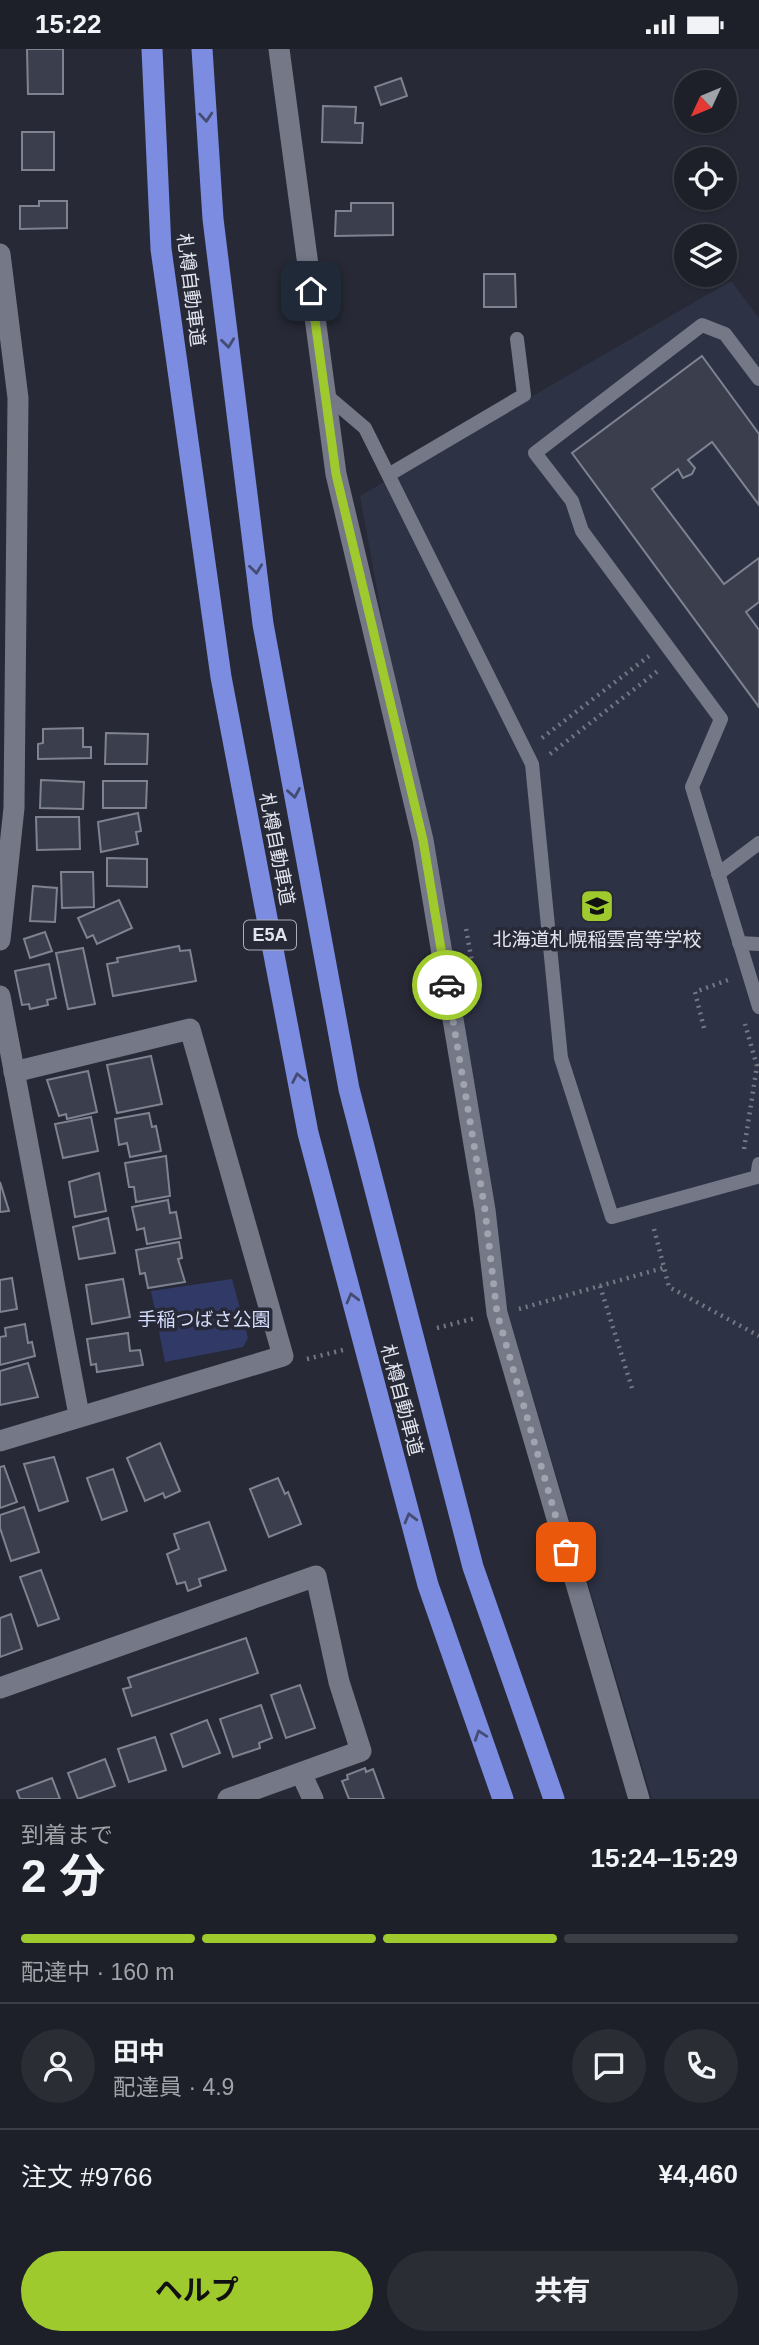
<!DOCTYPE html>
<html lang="ja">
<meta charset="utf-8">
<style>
body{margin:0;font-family:Helvetica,"Noto Sans JP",sans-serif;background:#2a2d34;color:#f1f3f6;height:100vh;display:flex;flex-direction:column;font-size:26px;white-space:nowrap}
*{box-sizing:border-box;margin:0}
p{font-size:23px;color:#a0a3a8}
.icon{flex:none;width:38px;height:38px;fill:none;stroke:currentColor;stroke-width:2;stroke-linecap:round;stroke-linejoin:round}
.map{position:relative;height:1750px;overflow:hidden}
.details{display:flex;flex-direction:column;background:#1d2028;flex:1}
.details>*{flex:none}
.needle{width:46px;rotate:226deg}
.buttons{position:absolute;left:674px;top:21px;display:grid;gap:14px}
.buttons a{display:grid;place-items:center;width:63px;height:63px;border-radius:50%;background:#1d2028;box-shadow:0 2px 5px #0004,0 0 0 2px #3b3e45;font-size:35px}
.pin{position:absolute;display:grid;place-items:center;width:60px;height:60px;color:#fff;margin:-30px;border-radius:14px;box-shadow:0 4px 10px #0006}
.courier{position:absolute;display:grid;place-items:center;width:70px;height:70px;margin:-35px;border:5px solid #9fca2d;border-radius:50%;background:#fff;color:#222;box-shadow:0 2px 9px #0007}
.overview em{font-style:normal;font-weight:700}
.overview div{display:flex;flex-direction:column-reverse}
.overview{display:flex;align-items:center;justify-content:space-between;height:119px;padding:0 21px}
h1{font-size:46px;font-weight:700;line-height:52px}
.bar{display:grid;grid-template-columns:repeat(4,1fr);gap:10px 7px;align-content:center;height:84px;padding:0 21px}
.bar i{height:9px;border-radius:5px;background:#3b3e45}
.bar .selected{background:#9fca2d}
.bar p{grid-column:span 4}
.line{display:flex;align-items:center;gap:18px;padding:0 21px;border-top:2px solid #3b3e45}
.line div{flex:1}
.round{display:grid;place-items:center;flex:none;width:74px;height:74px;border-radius:37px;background:#2a2d34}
.button{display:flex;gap:14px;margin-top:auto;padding:14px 21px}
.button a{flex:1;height:80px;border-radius:42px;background:#9fca2d;color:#111;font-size:28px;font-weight:700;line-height:80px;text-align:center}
.button a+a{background:#2a2d34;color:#f1f3f6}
.status{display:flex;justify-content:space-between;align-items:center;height:49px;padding:0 35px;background:#1d2028;direction:ltr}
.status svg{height:19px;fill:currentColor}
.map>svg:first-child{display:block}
</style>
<div class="status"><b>15:22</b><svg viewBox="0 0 49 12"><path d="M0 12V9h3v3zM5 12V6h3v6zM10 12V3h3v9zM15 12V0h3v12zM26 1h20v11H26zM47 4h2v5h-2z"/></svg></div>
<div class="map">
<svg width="759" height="1750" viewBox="0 0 759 1750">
<rect width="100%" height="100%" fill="#272a36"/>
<path fill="#2e3245" d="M731,232L759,269V1750H652L509,1267L360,447Z"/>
<path fill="#313967" d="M232,1230L248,1289L243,1298L165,1313L151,1242Z"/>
<g fill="#3b3e4c" stroke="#7e8291" stroke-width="2">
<path d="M27,0H63V45H28Z"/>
<path d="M401,29L407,47L381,56L375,38Z"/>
<path d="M323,57L356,58L355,74H363L362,94L322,93Z"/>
<rect x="22" y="83" width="32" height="38"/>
<path d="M39,152H67V179L20,180V157H39Z"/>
<path d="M351,154H393V186L335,187L336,162H351Z"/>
<path d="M484,225H515L516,258H484Z"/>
<path d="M702,307L759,385V456L712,393L688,411L695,419L692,425L683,429L678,420L652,440L724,535L759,509V553L746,563L759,581V658L572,404Z"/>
<path d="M83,679V698H91V709L38,710V695L43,694V680Z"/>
<path d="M106,684L148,685L147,715H105Z"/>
<path d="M41,731L84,733L83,760L40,759Z"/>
<path d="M103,732H147L146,759H103Z"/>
<path d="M138,764L141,782L136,783L138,795L101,803L98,773Z"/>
<path d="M36,768H79L80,800L37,801Z"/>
<path d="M107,809L147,810V838L107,837Z"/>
<path d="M61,823H93L94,858L62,859Z"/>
<path d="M33,837L57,839L55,873L30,872Z"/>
<path d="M119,851L132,879L97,895L93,886L87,889L78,869Z"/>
<path d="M45,883L52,902L30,909L24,890Z"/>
<path d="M179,897L180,902L190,901L196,932L113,947L107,915L118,913L117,909Z"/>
<path d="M83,899L95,955L68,960L56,904Z"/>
<path d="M49,915L56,949L47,951L48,956L30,960L29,955L22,956L15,922Z"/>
<path d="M151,1007L162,1055L117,1064L107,1016Z"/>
<path d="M88,1022L97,1063L67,1070L66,1065L59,1067L47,1031Z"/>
<path d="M149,1064L152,1078L156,1077L161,1102L130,1108L127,1094L119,1096L115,1070Z"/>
<path d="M91,1068L98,1102L63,1109L55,1075Z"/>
<path d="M166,1107L170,1147L136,1153L134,1138H129L125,1114Z"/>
<path d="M99,1124L106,1162L75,1168L69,1133Z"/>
<path d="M0,1133L9,1162L0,1163Z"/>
<path d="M168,1151L170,1164L176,1163L181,1189L147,1195L144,1179L137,1181L132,1158Z"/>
<path d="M108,1169L115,1204L79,1210L73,1178Z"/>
<path d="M179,1193L182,1209L178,1210L185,1233L148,1239L145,1224L140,1225L136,1201Z"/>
<path d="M12,1229L17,1260L0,1263V1231Z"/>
<path d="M123,1230L130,1268L92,1275L86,1236Z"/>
<path d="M25,1275L28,1294L32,1293L35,1307L0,1316V1288L6,1287L5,1279Z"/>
<path d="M128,1284L130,1302L140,1301L143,1316L97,1323L96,1315L91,1316L87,1290Z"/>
<path d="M28,1314L38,1348L0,1356V1322Z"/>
<path d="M160,1394L180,1442L165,1449L163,1444L145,1452L127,1409Z"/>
<path d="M54,1408L68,1452L39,1462L24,1415Z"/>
<path d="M4,1417L17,1453L0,1459V1418Z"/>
<path d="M113,1420L127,1462L102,1471L87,1429Z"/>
<path d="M278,1429L285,1445L288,1443L301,1475L269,1488L250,1440Z"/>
<path d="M24,1458L39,1503L11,1512L0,1479V1466Z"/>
<path d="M209,1473L226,1521L199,1530L201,1537L188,1542L185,1533L177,1535L167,1505L179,1500L174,1485Z"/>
<path d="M41,1521L59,1570L38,1577L20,1528Z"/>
<path d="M11,1565L22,1600L0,1608V1569Z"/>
<path d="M246,1589L258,1624L132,1667L123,1640L131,1638L128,1629Z"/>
<path d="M300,1636L315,1679L286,1689L271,1646Z"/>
<path d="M261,1656L272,1689L259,1694L260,1699L233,1708L220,1670Z"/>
<path d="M207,1671L220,1704L183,1718L171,1685Z"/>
<path d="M155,1688L166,1721L129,1733L118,1700Z"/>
<path d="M105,1710L115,1737L78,1750L68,1724Z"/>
<path d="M365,1719L366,1723L373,1720L384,1750H349L342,1732L348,1730L347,1726Z"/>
<path d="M52,1729L60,1750H20L17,1742Z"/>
</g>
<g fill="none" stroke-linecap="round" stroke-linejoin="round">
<g stroke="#757782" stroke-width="4.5" stroke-dasharray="2 5" stroke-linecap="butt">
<path d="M542,689L649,607"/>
<path d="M550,705L659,621"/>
<path d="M466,880L472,913"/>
<path d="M704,979L695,943L728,931"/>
<path d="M744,1100L757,1017L745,975"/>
<path d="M654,1180L669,1238L759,1287"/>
<path d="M600,1237L632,1339"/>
<path d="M519,1260L663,1219"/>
<path d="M437,1279L476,1269"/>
<path d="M307,1310L343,1301"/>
</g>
<g stroke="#747887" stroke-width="14">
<path d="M759,330L725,285L702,276L535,404L572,452L582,482L721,670L692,738L759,958"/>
<path d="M325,345L365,379L532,715L561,1009L612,1168L757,1128L759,1115"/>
<path d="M390,425L524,346L517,290"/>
<path d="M718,825L759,794"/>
<path d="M739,894L759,895"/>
</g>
<g stroke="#747887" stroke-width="21">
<path d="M279,0L336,425L423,791L485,1161L497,1264L639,1750"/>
<path d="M0,205L18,349L14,759L0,891"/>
<path d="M0,947L79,1366"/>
<path d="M0,1392L283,1307L190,980L14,1023"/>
<path d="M0,1639L316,1527L339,1633L361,1702L228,1750"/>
<path d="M301,1724L313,1750"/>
</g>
<g stroke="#7c8ce1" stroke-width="21">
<path d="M152,0L161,200L221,628L308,1084L428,1536L503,1750"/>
<path d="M202,0L213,170L263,575L349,1040L473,1518L554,1750"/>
</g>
</g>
<defs><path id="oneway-chevron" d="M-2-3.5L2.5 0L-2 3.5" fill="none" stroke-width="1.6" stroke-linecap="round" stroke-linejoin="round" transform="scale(1.75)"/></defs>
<g stroke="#454c72">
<use href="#oneway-chevron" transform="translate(206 68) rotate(86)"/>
<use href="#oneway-chevron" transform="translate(228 294) rotate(83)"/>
<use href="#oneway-chevron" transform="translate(256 520) rotate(83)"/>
<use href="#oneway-chevron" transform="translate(294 744) rotate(80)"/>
<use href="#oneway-chevron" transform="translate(298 1029) rotate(-101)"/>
<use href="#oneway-chevron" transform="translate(352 1249) rotate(-105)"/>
<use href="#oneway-chevron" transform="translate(410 1469) rotate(-105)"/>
<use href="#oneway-chevron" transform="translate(480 1686) rotate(-109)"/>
</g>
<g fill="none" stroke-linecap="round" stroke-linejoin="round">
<path stroke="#a1a4ae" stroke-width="7" stroke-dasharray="0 12.6" d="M447,936L485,1161L497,1264L566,1503"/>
<path stroke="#9fca2d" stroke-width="9" d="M311,242L336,425L423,791L447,936"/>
</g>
<defs>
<g id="school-square" transform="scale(1.75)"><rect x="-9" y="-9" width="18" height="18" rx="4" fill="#9fca2d" stroke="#272a36"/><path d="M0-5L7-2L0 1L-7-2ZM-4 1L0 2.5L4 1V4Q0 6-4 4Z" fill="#111"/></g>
</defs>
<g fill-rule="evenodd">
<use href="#school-square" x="597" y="857"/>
</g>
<g text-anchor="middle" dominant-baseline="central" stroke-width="7" stroke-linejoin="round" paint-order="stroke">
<rect fill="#272a36" stroke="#abadb7" stroke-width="2" x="244" y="871.5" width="52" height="29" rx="5"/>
<g font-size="18" font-weight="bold" fill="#e3e5ee">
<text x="270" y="886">E5A</text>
</g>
<g font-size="19" fill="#e3e5ee" stroke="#272a36">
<text transform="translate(191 241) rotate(83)">札樽自動車道</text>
<text transform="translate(277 800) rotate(79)">札樽自動車道</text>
<text transform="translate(402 1351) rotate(75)">札樽自動車道</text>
</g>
<g font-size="19" fill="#e3e5ee" stroke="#272a36">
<text x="597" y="890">北海道札幌稲雲高等学校</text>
</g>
<g font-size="19" fill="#d5ddfe" stroke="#272a36">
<text x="204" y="1270">手稲つばさ公園</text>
</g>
</g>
</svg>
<div class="buttons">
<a><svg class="needle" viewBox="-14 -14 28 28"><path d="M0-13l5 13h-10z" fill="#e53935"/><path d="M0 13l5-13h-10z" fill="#a0a3a8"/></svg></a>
<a><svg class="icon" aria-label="locate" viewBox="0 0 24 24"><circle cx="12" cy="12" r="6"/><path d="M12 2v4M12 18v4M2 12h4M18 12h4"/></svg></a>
<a><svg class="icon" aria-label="layers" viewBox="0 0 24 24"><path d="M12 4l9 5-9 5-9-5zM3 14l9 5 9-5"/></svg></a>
</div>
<div class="pin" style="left:566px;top:1503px;background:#ea580c"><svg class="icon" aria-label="bag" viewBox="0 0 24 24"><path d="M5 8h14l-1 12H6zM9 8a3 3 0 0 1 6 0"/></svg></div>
<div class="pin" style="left:311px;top:242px;background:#1f2937"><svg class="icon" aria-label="home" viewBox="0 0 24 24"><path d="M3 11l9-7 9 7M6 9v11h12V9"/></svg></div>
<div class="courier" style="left:447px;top:936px"><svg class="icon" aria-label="car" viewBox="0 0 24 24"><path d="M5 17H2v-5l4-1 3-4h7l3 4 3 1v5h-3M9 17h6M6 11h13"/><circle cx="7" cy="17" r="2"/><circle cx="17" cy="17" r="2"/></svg></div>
</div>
<section class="details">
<div class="overview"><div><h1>2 分</h1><p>到着まで</p></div><em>15:24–15:29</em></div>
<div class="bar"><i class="selected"></i><i class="selected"></i><i class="selected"></i><i></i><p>配達中 · 160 m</p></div>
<div class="line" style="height:126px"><a class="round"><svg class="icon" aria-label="person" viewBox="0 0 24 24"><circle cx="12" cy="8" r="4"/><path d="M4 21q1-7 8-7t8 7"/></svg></a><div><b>田中</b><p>配達員 · 4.9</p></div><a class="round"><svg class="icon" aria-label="chat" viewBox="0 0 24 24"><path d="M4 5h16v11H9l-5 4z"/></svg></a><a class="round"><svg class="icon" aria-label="phone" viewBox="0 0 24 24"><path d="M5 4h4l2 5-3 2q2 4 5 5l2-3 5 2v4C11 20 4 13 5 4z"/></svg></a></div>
<div class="line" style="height:91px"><div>注文 #9766</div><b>¥4,460</b></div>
<div class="button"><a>ヘルプ</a><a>共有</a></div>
</section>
